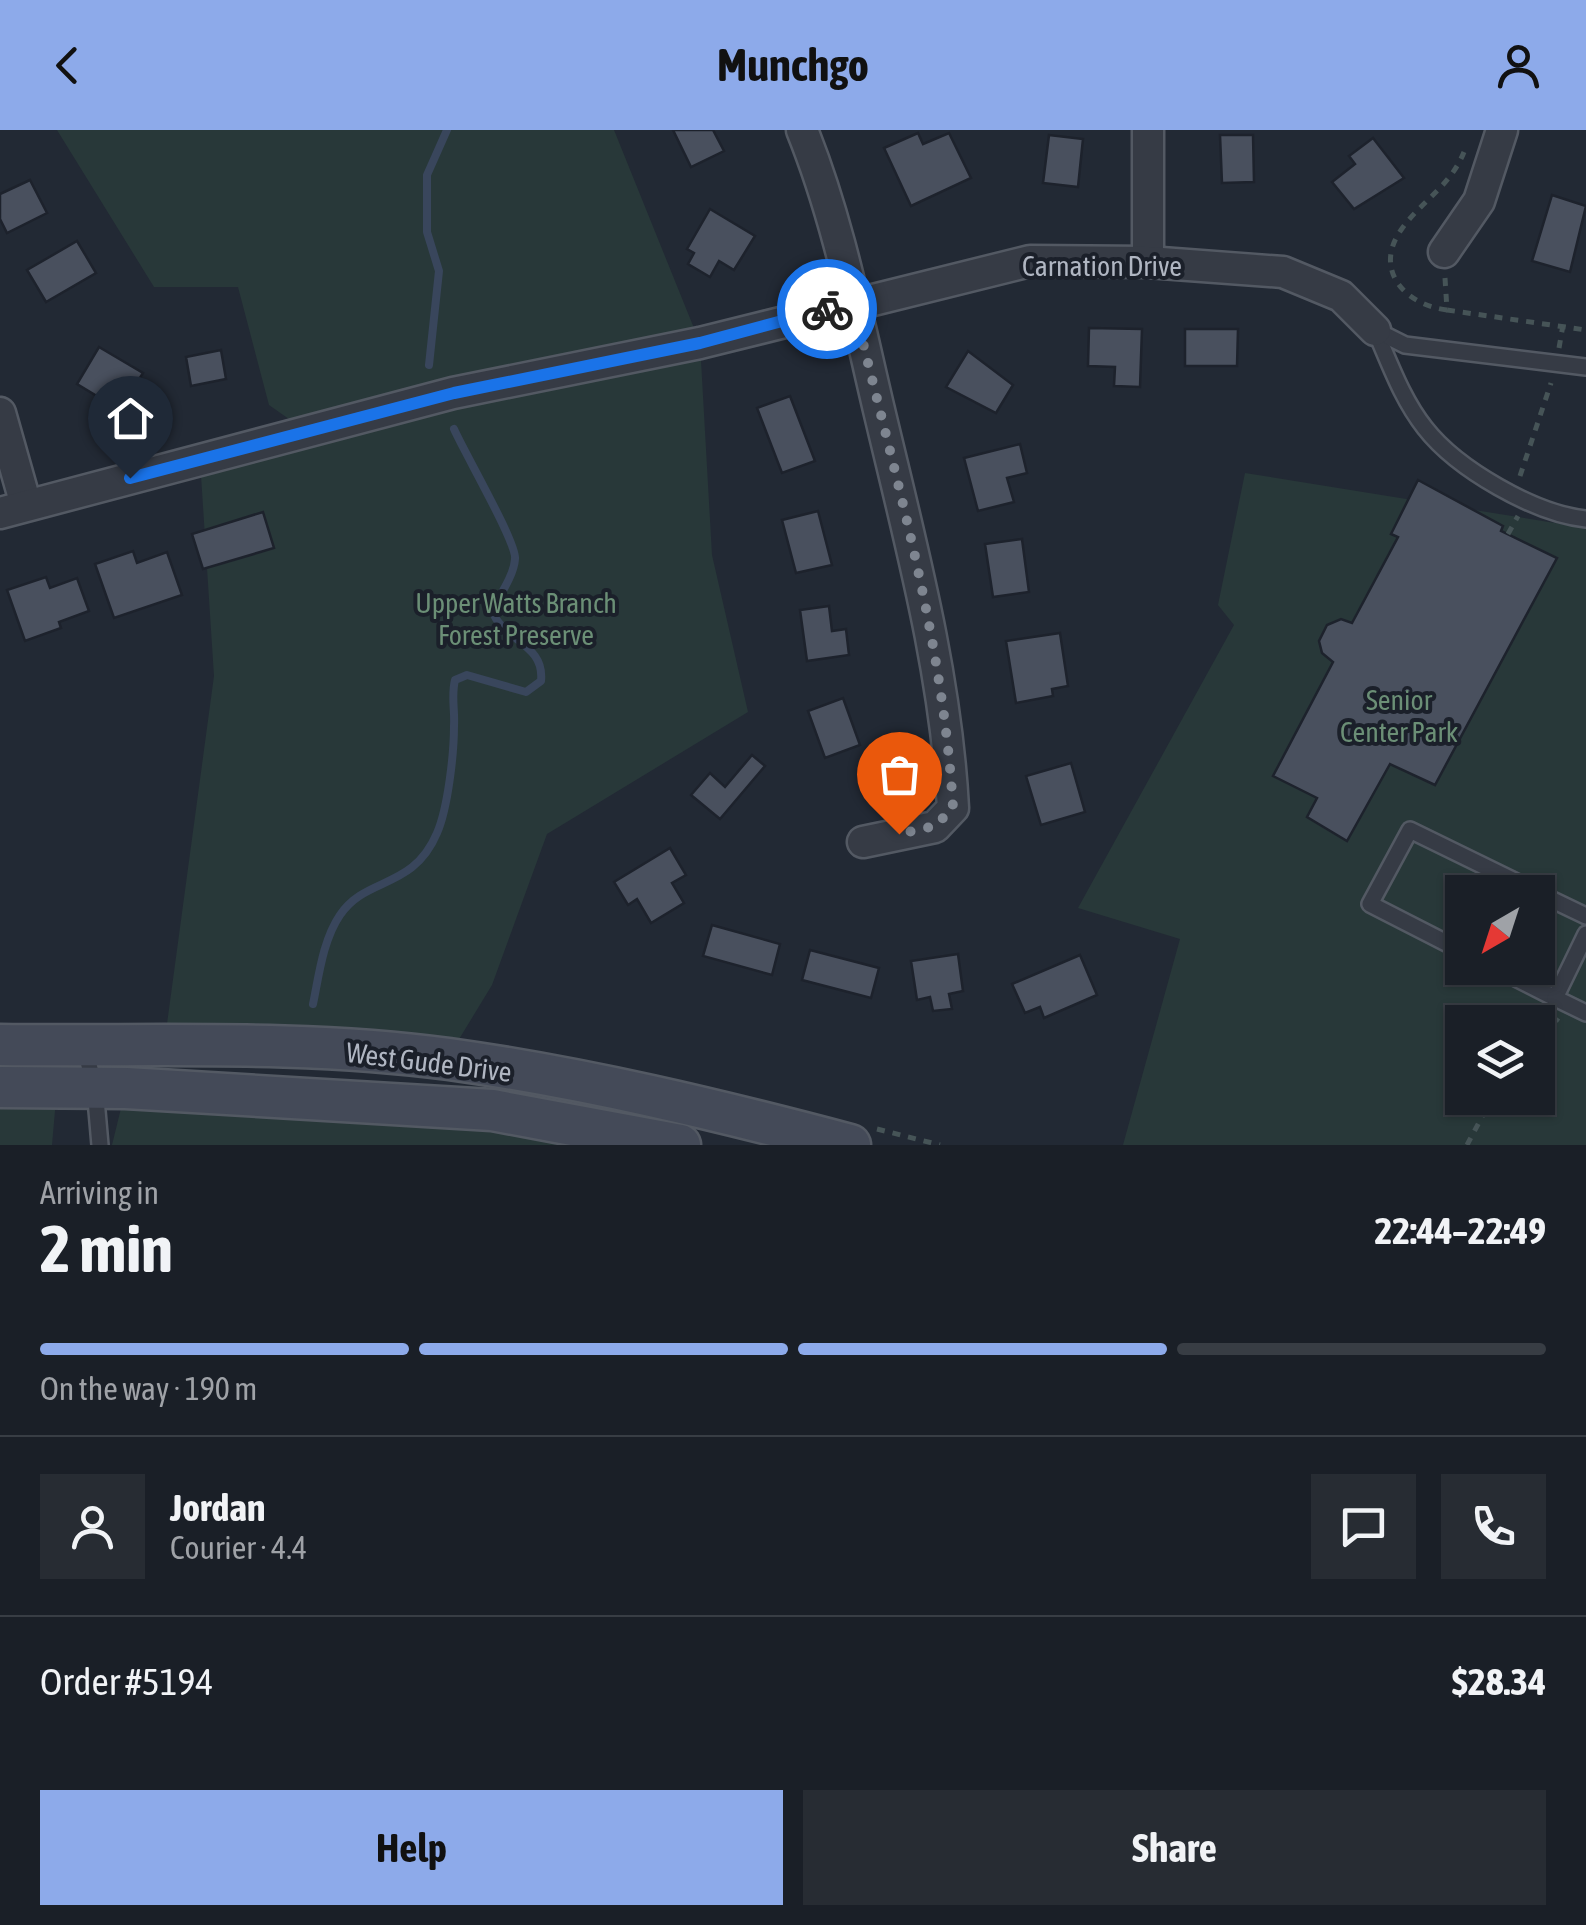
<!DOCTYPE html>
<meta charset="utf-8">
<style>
body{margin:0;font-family:"Asap Condensed",sans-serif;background:#272c33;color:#f1f3f6;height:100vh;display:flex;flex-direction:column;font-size:38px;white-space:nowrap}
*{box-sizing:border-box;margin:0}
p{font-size:32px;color:#9fa2a7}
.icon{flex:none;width:55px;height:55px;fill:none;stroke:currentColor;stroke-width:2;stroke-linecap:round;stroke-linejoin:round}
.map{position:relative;height:1015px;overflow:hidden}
.panel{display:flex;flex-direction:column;background:#1a1f27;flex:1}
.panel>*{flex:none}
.needle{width:65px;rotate:219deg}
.tools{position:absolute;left:1445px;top:745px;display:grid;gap:20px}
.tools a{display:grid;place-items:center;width:110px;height:110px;border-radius:0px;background:#1a1f27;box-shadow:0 2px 8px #0004,0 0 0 2px #383d44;font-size:50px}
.pin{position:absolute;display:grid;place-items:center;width:85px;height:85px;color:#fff;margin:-102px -42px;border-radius:50% 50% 50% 0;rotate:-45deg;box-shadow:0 0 10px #0007}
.pin .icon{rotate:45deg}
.courier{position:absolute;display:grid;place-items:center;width:100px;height:100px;margin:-50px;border:8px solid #1a73e8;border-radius:50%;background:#fff;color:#222;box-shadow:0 2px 12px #0007}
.head em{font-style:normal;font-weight:700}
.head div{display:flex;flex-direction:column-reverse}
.head{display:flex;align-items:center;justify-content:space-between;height:170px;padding:0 40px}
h1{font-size:65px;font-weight:700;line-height:75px}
.bar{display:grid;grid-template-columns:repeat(4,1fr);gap:15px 10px;align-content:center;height:120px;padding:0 40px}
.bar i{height:12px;border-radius:8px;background:#383d44}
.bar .selected{background:#8daaea}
.bar p{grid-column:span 4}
.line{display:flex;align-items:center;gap:25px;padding:0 40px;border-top:2px solid #383d44}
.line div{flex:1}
.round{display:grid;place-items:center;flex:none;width:105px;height:105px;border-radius:0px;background:#272c33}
.cta{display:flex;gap:20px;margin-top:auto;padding:20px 40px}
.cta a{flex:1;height:115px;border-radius:0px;background:#8daaea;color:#111;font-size:40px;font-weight:700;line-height:115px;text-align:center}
.cta a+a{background:#272c33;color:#f1f3f6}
header{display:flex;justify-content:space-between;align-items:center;height:130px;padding:0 40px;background:#8daaea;color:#111;font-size:45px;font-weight:700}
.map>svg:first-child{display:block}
</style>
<header><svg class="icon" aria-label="back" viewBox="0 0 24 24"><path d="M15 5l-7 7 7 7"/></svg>Munchgo<svg class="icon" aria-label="person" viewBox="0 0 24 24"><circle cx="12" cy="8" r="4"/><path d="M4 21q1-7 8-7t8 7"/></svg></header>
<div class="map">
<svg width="1586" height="1015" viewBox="0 0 1586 1015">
<rect width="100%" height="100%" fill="#222934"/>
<g fill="#283839" fill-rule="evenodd">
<path d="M57,0H614L700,213L712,425L748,582L547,704L492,855L447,929L164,916L214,546L200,330L306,301L269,275L238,157H154Z"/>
<path d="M1245,343L1586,398V1015H1123L1180,809L1078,778L1234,495L1218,475ZM1462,762H1538V838H1462ZM1462,892H1538V968H1462Z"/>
<path d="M0,957L57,958L52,1015H0Z"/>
<path d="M126,958L680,1015H112Z"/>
</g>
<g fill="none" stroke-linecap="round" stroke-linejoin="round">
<g stroke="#39465c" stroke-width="8">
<path d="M429,235L439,141L427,102V45L447,0"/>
<path d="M313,874C319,845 323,810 340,785C366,746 413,760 437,703C448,678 454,623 454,596C455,579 451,566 455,550L467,545L526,562L541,551C545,513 502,511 492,480C500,465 514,445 515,429C517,413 464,322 454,299"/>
</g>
</g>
<g fill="#49505e" stroke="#1d222c" stroke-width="2.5">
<path d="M673,0H713L724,21L691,37Z"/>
<path d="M918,3L923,14L949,3L971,48L911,76L884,18Z"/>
<path d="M1049,5L1083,9L1078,57L1043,53Z"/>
<path d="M1220,5H1253L1254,52L1222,53Z"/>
<path d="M1373,8L1404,48L1354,79L1332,52L1355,34L1349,26Z"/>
<path d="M30,50L47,83L7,103L0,89V64Z"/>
<path d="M1552,65L1586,76L1570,142L1532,131Z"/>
<path d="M710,79L755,106L734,140L719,131L710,147L688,134L694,123L687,119Z"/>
<path d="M77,111L96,143L46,172L27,140Z"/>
<path d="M1089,198L1142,199L1140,257L1114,256L1115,237L1088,236Z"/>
<path d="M1185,199H1238L1237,236H1185Z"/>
<path d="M99,217L143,243L120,280L77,254Z"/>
<path d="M221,220L226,249L191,256L186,227Z"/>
<path d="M968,221L1013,255L996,283L946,257Z"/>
<path d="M790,266L815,331L782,343L757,278Z"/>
<path d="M1020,314L1027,343L1007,348L1014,372L978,381L964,328Z"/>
<path d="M1418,350L1503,396L1501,401L1557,428L1435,655L1390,634L1347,711L1307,687L1317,668L1273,646L1333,532L1322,523L1319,511L1327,495L1341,489L1352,493L1398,407L1391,404Z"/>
<path d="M818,381L832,435L796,443L782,390Z"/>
<path d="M263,382L274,418L203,439L192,404Z"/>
<path d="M1022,409L1029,462L993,467L985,414Z"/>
<path d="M133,421L137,433L167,422L182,465L114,488L95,434Z"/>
<path d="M46,447L50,458L77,448L89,481L59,492L61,498L25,511L7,460Z"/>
<path d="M829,476L832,501L846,499L849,525L807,531L800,480Z"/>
<path d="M1060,503L1068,556L1052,559L1053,566L1016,573L1006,511Z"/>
<path d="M843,568L860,615L825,628L808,581Z"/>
<path d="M752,625L765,636L720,689L691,665L710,643L725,657Z"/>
<path d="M1071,633L1085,682L1041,695L1026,646Z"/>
<path d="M670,718L686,745L672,753L684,773L651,793L637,769L628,775L614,752Z"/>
<path d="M712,795L780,814L772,845L703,826Z"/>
<path d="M810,820L879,838L871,868L802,850Z"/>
<path d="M958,824L963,861L949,864L952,879L933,881L930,867L917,870L911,831Z"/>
<path d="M1080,825L1097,865L1044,888L1040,877L1025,883L1012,854Z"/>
</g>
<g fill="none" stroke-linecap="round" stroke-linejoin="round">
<g stroke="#535963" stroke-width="20">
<g id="lane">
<path d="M1375,200C1390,234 1402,269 1425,298C1457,339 1535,384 1586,389"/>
<path d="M1375,200L1405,215L1586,237"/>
<path d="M1538,763L1586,786"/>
<path d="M1462,821L1370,774L1410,700L1537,762"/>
<path d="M1496,838L1555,868L1586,804"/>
<path d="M1555,868L1586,883"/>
<path d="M84,916L95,958L100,1015"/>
</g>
</g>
<g stroke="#535963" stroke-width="35">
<g id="street">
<path d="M802,0C838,89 857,187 879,280C910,411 946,543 953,678L935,697L863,712"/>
<path d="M1444,122L1479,71L1502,0"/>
<path d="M1148,132V0"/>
<path d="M0,283L26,375"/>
<path d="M0,383L453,263L700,213L1030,131L1148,132L1283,142L1341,166L1375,200"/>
</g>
</g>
<g stroke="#535963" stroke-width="45">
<g id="secondary">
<path d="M0,915C149,917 301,909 449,929C585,948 718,980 850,1015"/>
<path d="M0,957L126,958L492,980L680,1015"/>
</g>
</g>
<g stroke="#465457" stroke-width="5" stroke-dasharray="8 8" stroke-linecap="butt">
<path d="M1445,148L1447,180L1586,200"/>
<path d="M1447,180C1405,175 1373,140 1401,100C1421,71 1450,57 1464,22"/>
<path d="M1559,218L1563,195"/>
<path d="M1520,346L1551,253"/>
<path d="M1508,404L1518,386"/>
<path d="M1538,897L1553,890"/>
<path d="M1538,918L1558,888"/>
<path d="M877,999L940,1015"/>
<path d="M1467,1015L1492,968"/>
</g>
<use href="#lane" stroke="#363b45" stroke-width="15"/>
<use href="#street" stroke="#363b45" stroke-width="30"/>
<use href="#secondary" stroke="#444a58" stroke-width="40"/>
</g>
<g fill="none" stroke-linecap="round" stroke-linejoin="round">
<path stroke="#7e8590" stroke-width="10" stroke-dasharray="0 18" d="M827,179L853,172C893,338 943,507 953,678L935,696L899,704"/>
<path stroke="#1a73e8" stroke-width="12" d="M130,348L454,263L700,213L827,179"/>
</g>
<g text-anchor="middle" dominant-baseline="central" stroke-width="8" stroke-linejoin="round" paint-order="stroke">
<g font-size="28" fill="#b0b6c2" stroke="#1b202a">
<text x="1102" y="136">Carnation Drive</text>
<text transform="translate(429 932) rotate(7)">West Gude Drive</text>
</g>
<g font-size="28" fill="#6b8f76" stroke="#1b202a">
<text x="516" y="473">Upper Watts Branch<tspan x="516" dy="32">Forest Preserve</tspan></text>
<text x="1399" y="570">Senior<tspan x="1399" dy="32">Center Park</tspan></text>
</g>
</g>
</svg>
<div class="tools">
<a><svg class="needle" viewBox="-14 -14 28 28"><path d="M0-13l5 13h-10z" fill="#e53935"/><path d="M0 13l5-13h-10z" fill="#9fa2a7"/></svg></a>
<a><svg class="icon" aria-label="layers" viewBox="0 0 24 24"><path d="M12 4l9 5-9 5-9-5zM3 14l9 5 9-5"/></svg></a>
</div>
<div class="pin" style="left:899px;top:704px;background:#ea580c"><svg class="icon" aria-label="bag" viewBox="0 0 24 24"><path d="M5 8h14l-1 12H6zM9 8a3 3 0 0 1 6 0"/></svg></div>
<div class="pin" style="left:130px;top:348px;background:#1f2937"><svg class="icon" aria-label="home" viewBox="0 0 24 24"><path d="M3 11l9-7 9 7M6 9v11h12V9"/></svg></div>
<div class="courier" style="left:827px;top:179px"><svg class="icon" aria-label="bike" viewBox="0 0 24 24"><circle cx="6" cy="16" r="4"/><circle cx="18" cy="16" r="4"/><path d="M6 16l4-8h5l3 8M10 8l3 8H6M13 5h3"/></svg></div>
</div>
<section class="panel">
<div class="head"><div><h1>2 min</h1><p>Arriving in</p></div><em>22:44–22:49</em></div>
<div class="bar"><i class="selected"></i><i class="selected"></i><i class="selected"></i><i></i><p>On the way · 190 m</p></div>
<div class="line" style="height:180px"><a class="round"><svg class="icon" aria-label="person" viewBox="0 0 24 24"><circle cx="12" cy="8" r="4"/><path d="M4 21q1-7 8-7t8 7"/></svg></a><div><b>Jordan</b><p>Courier · 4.4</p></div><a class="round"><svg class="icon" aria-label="chat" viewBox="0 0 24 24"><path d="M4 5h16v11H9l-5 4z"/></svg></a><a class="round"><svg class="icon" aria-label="phone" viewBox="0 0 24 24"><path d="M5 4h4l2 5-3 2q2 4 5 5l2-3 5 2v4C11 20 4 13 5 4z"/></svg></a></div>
<div class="line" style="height:130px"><div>Order #5194</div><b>$28.34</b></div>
<div class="cta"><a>Help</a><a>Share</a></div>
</section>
